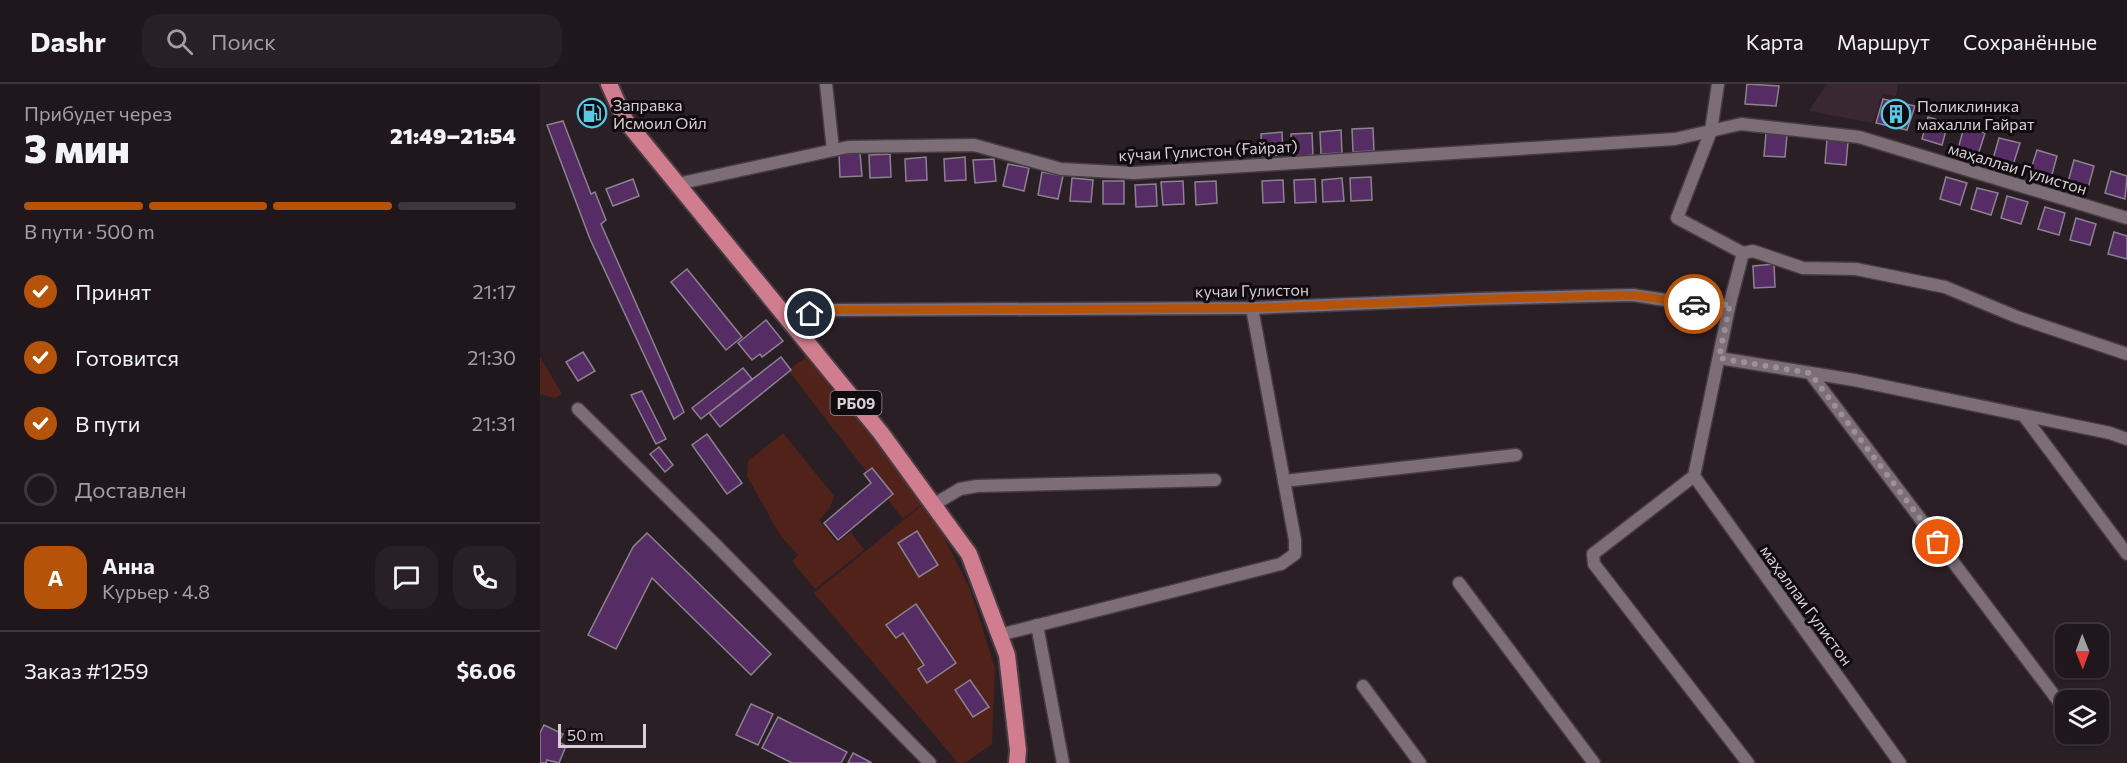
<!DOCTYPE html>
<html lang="ru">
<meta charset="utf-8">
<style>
body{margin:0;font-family:Commissioner,sans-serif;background:#282025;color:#f1f3f6;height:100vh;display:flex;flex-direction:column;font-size:22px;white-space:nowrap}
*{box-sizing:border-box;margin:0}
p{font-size:20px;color:#a29fa3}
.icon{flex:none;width:33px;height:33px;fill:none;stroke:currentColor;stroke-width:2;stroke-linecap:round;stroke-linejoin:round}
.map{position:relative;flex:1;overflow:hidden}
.drawer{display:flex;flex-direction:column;background:#20171c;width:540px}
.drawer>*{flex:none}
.needle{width:39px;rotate:179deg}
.fabs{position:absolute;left:1515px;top:540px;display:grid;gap:12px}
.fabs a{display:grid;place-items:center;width:54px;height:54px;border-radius:12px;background:#20171c;box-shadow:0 2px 4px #0004,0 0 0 2px #3d363b;font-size:30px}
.scale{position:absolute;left:18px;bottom:15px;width:88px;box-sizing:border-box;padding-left:6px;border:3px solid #d7cfd3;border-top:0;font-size:16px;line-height:21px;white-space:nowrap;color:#d7cfd3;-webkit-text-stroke:4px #100b0e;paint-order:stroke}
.pin{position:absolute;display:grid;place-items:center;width:51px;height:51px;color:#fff;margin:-26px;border:3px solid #fff;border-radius:50%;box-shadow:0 2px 6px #0007}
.courier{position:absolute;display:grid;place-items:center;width:60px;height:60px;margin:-30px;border:4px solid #b45309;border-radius:50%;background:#fff;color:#222;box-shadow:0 2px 8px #0007}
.head em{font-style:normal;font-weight:800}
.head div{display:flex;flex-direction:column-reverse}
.head{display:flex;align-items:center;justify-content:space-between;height:102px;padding:0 24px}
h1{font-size:39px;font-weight:800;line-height:45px}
.bar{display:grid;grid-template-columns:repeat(4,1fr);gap:9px 6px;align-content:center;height:72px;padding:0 24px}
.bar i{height:8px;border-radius:4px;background:#3d363b}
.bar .current{background:#b45309}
.bar p{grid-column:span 4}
.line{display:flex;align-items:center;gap:15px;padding:0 24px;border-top:2px solid #3d363b}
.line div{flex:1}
.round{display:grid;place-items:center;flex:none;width:63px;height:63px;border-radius:18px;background:#282025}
ol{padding:0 24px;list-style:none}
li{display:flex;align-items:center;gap:18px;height:66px}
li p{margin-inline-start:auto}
li .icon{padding:6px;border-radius:50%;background:#b45309;color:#fff;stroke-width:4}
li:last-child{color:#a29fa3}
li i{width:33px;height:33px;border:3px solid #3d363b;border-radius:50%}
header{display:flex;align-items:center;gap:36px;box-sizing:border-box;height:84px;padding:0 30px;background:#20171c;border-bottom:2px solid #3d363b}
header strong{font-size:28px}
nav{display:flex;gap:33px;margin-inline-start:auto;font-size:21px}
.search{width:420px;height:54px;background:#282025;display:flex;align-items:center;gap:15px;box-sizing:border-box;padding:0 21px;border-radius:18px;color:#a29fa3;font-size:22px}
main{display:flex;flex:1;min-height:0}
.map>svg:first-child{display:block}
</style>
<header>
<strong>Dashr</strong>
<div class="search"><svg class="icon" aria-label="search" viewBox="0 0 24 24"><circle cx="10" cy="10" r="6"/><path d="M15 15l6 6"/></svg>Поиск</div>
<nav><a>Карта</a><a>Маршрут</a><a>Сохранённые</a></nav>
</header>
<main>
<section class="drawer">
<div class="head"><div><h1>3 мин</h1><p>Прибудет через</p></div><em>21:49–21:54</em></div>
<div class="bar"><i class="current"></i><i class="current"></i><i class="current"></i><i></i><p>В пути · 500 m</p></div>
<ol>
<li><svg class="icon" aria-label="check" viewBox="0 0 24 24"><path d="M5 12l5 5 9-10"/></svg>Принят<p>21:17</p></li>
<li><svg class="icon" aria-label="check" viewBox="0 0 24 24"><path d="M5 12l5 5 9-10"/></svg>Готовится<p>21:30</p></li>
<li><svg class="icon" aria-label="check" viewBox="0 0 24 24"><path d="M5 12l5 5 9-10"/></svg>В пути<p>21:31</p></li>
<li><i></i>Доставлен</li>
</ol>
<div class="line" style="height:108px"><b class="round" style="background:#b45309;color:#fff">А</b><div><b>Анна</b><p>Курьер · 4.8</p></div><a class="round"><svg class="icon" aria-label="chat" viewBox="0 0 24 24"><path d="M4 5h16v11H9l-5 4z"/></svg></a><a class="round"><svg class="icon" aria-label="phone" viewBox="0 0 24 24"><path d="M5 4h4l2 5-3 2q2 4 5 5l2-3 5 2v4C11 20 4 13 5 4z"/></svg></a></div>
<div class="line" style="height:78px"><div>Заказ #1259</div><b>$6.06</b></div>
</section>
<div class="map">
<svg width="1587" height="679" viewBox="0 0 1587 679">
<rect width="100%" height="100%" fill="#2b1f26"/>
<path fill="#392732" d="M1287,0H1358L1356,12L1342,10L1333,39L1269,27Z"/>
<g fill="#50221a">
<path d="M268,272L384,418L363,435L248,286Z"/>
<path d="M0,273L22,310L14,314L0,310Z"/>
<path d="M243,349L294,412L290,424L279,436L297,459L311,448L324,466L275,505L252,477L258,471L240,451L207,392L208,377Z"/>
<path d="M386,418L430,505L455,584L452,660L425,679H418L274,509Z"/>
</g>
<g fill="#552c64" stroke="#8b828f" stroke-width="1.5">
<path d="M1207,0L1239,2L1236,22L1205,20Z"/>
<path d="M1343,15L1375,22L1367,46L1336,39Z"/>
<path d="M1388,33L1408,39L1402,61L1382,55Z"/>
<path d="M23,37L51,110L55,108L66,136L61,140L144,328L134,335L50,155L7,41Z"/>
<path d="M1424,43L1445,49L1438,71L1418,65Z"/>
<path d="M833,44L834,67L813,68L812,45Z"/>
<path d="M801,46L802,69L781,70L780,48Z"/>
<path d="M742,48L743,71L722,72L721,50Z"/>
<path d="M772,49L773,71L752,73L751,50Z"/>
<path d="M1226,49L1247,51L1245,73L1224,72Z"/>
<path d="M1459,54L1480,59L1473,81L1453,75Z"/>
<path d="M1287,56L1308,58L1306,81L1285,79Z"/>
<path d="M1497,66L1517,72L1511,94L1490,88Z"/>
<path d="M320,69L322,92L300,93L299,70Z"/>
<path d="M350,70L351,93L330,94L329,71Z"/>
<path d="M386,73L387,96L366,97L365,75Z"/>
<path d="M425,73L426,96L405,97L404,75Z"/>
<path d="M454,75L456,97L435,99L433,76Z"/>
<path d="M1534,76L1554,82L1548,104L1528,98Z"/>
<path d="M468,80L489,84L484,107L463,102Z"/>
<path d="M1571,87L1587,92L1585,115L1565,109Z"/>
<path d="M502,88L523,92L518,115L498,111Z"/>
<path d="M831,93L832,116L811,117L810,94Z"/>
<path d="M1406,93L1427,99L1420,121L1400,115Z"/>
<path d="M532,94L553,96L551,118L530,117Z"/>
<path d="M802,94L804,117L783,118L782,96Z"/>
<path d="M93,95L99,112L73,122L66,105Z"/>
<path d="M775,95L776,118L755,119L754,96Z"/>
<path d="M743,96L744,118L723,119L722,97Z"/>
<rect x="563" y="97" width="21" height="23"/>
<path d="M643,97L644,120L623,121L621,98Z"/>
<path d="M676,97L677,119L656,121L655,98Z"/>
<path d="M616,100L617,122L596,123L595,101Z"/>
<path d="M1437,104L1458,109L1451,131L1431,125Z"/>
<path d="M1467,112L1488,118L1481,140L1461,134Z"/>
<path d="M1505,123L1525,129L1519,151L1498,145Z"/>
<path d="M1536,134L1556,140L1550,161L1530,156Z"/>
<path d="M1574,148L1587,152V175L1568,170Z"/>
<path d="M1234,180L1235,203L1214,204L1213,182Z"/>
<path d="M147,185L202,253L186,266L131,198Z"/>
<path d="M226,236L243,257L222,273L220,270L212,276L198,259Z"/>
<path d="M43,268L55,287L38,297L26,278Z"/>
<path d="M241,273L251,286L180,343L169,329Z"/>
<path d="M203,284L212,295L161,335L152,324Z"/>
<path d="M102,307L126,355L116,360L91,311Z"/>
<path d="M167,350L202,399L187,410L152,361Z"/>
<path d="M119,363L133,381L125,388L110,370Z"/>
<path d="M332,384L353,410L298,456L284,439L331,399L324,390Z"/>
<path d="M377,447L398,481L379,493L358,459Z"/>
<path d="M107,449L231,570L211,591L112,494L76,565L48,551L93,463Z"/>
<path d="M376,520L416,579L387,599L378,585L384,581L363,549L356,554L346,541Z"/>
<path d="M430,596L449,623L433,633L415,606Z"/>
<path d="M211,620L233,630L218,661L196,651Z"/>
<path d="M238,633L307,668L301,679H252L222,664Z"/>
<path d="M4,641L23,650L19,658L26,662L19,679L7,676L6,679H0V649Z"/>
<path d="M313,669L332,679H308Z"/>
</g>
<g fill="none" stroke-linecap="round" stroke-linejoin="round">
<g stroke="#463c42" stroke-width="15">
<g id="minor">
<path d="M286,0L293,66"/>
<path d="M1178,0L1171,47L1137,134L1203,169"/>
<path d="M137,100L308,63L434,61L521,85L594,89L1135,55L1201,40L1319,53L1587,134"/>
<path d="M1190,219L1154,392L1360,679"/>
<path d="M247,234L294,226L712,224L935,215L1093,211L1177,224L1190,219L1203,169L1213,167L1263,184L1316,185L1405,203L1477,233L1587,270"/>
<path d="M1179,274L1314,296L1570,349L1587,355"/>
<path d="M1270,289L1526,627"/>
<path d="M38,325L176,461L390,679"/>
<path d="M1484,332L1587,470"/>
<path d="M1154,392L1053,470L1054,480L1208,679"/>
<path d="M744,397L976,371"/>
<path d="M393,421L420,405L437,402L675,396"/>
<path d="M919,499L1054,679"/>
<path d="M497,541L523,679"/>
<path d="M459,551L741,480L755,470V456L712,224"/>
<path d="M823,602L880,679"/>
</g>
</g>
<g stroke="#463c42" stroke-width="20">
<path id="highway" d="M69,0L85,36L341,349L429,470L467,571L478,666L477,679"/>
</g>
<use href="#minor" stroke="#7c6d76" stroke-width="12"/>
<use href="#highway" stroke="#d07d8f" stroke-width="16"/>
</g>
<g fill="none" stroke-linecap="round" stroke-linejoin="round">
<path stroke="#9b9196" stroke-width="6" stroke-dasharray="0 10.8" d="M1154,220L1177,224L1190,219L1179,274L1270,289L1398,458"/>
<path stroke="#b45309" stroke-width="8" d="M270,230L294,226L712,224L935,215L1093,211L1154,220"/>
</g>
<defs>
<g id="fuel-ring" transform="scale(1.5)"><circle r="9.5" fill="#100b0e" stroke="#59c8e4" stroke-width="1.5"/><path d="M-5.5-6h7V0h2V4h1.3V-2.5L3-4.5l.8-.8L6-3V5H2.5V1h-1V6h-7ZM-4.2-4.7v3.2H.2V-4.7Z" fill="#59c8e4"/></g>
<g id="building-ring" transform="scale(1.5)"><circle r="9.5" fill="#100b0e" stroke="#59c8e4" stroke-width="1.5"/><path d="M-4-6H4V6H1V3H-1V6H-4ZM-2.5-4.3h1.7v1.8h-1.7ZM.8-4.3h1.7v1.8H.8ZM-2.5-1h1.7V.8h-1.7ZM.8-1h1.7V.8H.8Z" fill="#59c8e4"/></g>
</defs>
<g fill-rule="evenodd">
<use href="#fuel-ring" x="52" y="29"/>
<use href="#building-ring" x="1356" y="30"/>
</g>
<g text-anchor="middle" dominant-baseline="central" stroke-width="6" stroke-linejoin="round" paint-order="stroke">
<rect fill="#100b0e" stroke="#9b9498" stroke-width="1.5" x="290.5" y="307" width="51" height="24" rx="4.5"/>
<g font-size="15" font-weight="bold" fill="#d7cfd3">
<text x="316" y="319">РБ09</text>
</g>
<g font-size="16" fill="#d7cfd3" stroke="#100b0e" text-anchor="start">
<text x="73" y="20">Заправка<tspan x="73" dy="18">Исмоил Ойл</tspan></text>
<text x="1377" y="21">Поликлиника<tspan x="1377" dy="18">махалли Гайрат</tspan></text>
</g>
<g font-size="16" fill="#d7cfd3" stroke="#100b0e">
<text transform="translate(668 66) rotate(-3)">кӯчаи Гулистон (Ғайрат)</text>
<text transform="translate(1478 84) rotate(17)">маҳаллаи Гулистон</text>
<text transform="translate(712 206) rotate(-1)">кучаи Гулистон</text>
<text transform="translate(1267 521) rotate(54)">маҳаллаи Гулистон</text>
</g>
</g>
</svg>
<div class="fabs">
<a><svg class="needle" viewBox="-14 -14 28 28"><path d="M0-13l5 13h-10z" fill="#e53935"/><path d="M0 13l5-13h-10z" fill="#a29fa3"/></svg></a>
<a><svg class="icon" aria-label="layers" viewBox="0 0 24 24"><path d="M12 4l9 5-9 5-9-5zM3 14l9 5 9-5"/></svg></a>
</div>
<div class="scale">50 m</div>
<div class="pin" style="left:1398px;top:458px;background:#ea580c"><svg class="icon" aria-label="bag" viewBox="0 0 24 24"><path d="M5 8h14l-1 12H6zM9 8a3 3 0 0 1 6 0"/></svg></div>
<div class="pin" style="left:270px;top:230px;background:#1f2937"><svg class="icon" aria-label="home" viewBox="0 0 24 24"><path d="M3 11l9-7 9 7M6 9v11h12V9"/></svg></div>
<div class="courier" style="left:1154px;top:220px"><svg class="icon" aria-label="car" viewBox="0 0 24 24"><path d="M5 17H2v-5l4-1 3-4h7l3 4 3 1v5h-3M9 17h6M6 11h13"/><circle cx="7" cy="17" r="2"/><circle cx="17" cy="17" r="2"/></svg></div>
</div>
</main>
